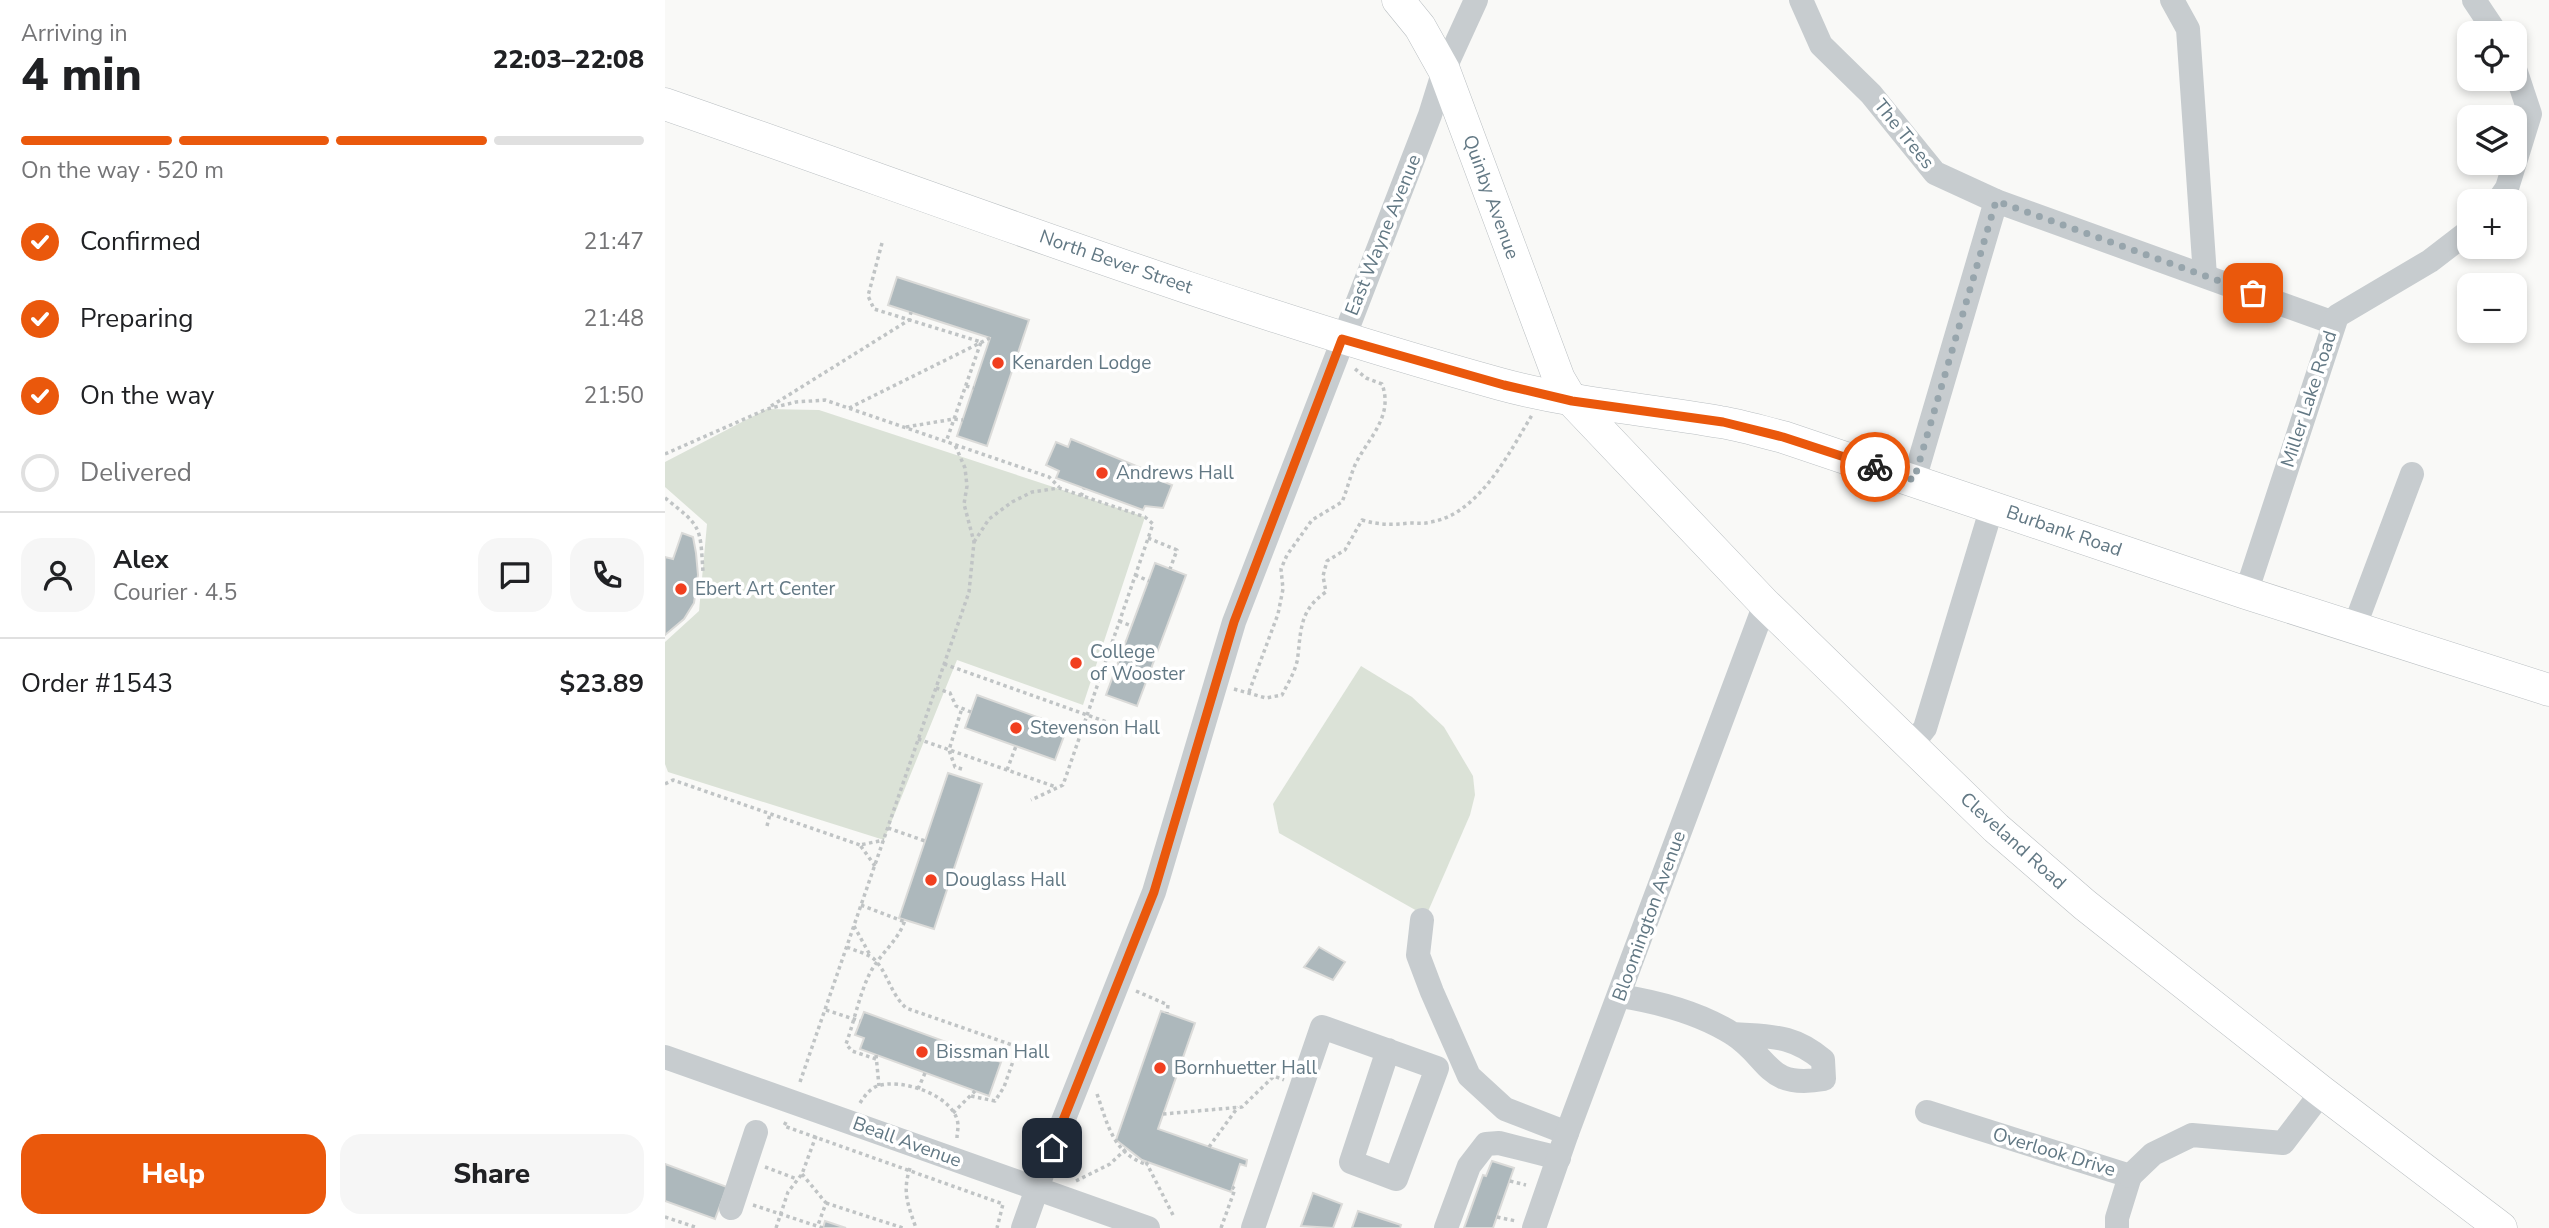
<!DOCTYPE html>
<meta charset="utf-8">
<style>
body{margin:0;font-family:"Nunito Sans",sans-serif;background:#f6f6f6;color:#202124;height:100vh;display:flex;flex-direction:column;font-size:26px;white-space:nowrap}
*{box-sizing:border-box;margin:0}
p{font-size:23px;color:#757577}
.icon{flex:none;width:38px;height:38px;fill:none;stroke:currentColor;stroke-width:2;stroke-linecap:round;stroke-linejoin:round}
.map{position:relative;flex:1;overflow:hidden}
.drawer{display:flex;flex-direction:column;background:#fff;width:665px}
.drawer>*{flex:none}
.fabs{position:absolute;left:1792px;top:21px;display:grid;gap:14px}
.fabs a{display:grid;place-items:center;width:70px;height:70px;border-radius:14px;background:#fff;box-shadow:0 4px 10px #0003;font-size:35px}
.pin{position:absolute;display:grid;place-items:center;width:60px;height:60px;color:#fff;margin:-30px;border-radius:14px;box-shadow:0 4px 10px #0006}
.courier{position:absolute;display:grid;place-items:center;width:70px;height:70px;margin:-35px;border:5px solid #ea580c;border-radius:50%;background:#fff;color:#222;box-shadow:0 2px 9px #0007}
.overview em{font-style:normal;font-weight:800}
.overview div{display:flex;flex-direction:column-reverse}
.overview{display:flex;align-items:center;justify-content:space-between;height:119px;padding:0 21px}
h1{font-size:46px;font-weight:800;line-height:52px}
.bar{display:grid;grid-template-columns:repeat(4,1fr);gap:10px 7px;align-content:center;height:84px;padding:0 21px}
.bar i{height:9px;border-radius:5px;background:#e0e0e0}
.bar .current{background:#ea580c}
.bar p{grid-column:span 4}
.line{display:flex;align-items:center;gap:18px;padding:0 21px;border-top:2px solid #e0e0e0}
.line div{flex:1}
.round{display:grid;place-items:center;flex:none;width:74px;height:74px;border-radius:21px;background:#f6f6f6}
ol{padding:0 21px;list-style:none}
li{display:flex;align-items:center;gap:21px;height:77px}
li p{margin-inline-start:auto}
li .icon{padding:7px;border-radius:50%;background:#ea580c;color:#fff;stroke-width:4}
li:last-child{color:#757577}
li i{width:38px;height:38px;border:4px solid #e0e0e0;border-radius:50%}
.button{display:flex;gap:14px;margin-top:auto;padding:14px 21px}
.button a{flex:1;height:80px;border-radius:21px;background:#ea580c;color:#fff;font-size:28px;font-weight:800;line-height:80px;text-align:center}
.button a+a{background:#f6f6f6;color:#202124}
main{display:flex;flex:1;min-height:0}
.map>svg:first-child{display:block}
</style>
<main>
<section class="drawer">
<div class="overview"><div><h1>4 min</h1><p>Arriving in</p></div><em>22:03–22:08</em></div>
<div class="bar"><i class="current"></i><i class="current"></i><i class="current"></i><i></i><p>On the way · 520 m</p></div>
<ol>
<li><svg class="icon" aria-label="check" viewBox="0 0 24 24"><path d="M5 12l5 5 9-10"/></svg>Confirmed<p>21:47</p></li>
<li><svg class="icon" aria-label="check" viewBox="0 0 24 24"><path d="M5 12l5 5 9-10"/></svg>Preparing<p>21:48</p></li>
<li><svg class="icon" aria-label="check" viewBox="0 0 24 24"><path d="M5 12l5 5 9-10"/></svg>On the way<p>21:50</p></li>
<li><i></i>Delivered</li>
</ol>
<div class="line" style="height:126px"><a class="round"><svg class="icon" aria-label="person" viewBox="0 0 24 24"><circle cx="12" cy="8" r="4"/><path d="M4 21q1-7 8-7t8 7"/></svg></a><div><b>Alex</b><p>Courier · 4.5</p></div><a class="round"><svg class="icon" aria-label="chat" viewBox="0 0 24 24"><path d="M4 5h16v11H9l-5 4z"/></svg></a><a class="round"><svg class="icon" aria-label="phone" viewBox="0 0 24 24"><path d="M5 4h4l2 5-3 2q2 4 5 5l2-3 5 2v4C11 20 4 13 5 4z"/></svg></a></div>
<div class="line" style="height:91px"><div>Order #1543</div><b>$23.89</b></div>
<div class="button"><a>Help</a><a>Share</a></div>
</section>
<div class="map">
<svg width="1884" height="1228" viewBox="0 0 1884 1228">
<rect width="100%" height="100%" fill="#f9f9f7"/>
<g fill="#dbe2d7">
<path d="M102,409L154,410L480,517L418,705L292,660L219,840L3,772L0,764V642L34,611L42,524L0,487V462Z"/>
<path d="M696,666L747,697L779,727L808,776L810,795L805,815L761,916L614,833L608,804Z"/>
</g>
<g fill="#adb8bc" stroke="#dbdbd9" stroke-width="2">
<path d="M232,277L364,320L322,446L292,436L325,338L223,305Z"/>
<path d="M406,439L481,470L483,476L507,485L498,508L480,506L478,510L391,478L394,471L381,465L391,442L403,447Z"/>
<path d="M17,533L28,537L31,553L33,575L29,603L19,619L0,635V557L8,559Z"/>
<path d="M490,563L521,575L472,706L441,695Z"/>
<path d="M312,695L402,728L390,760L300,728Z"/>
<path d="M283,773L317,784L269,929L234,918Z"/>
<path d="M654,947L680,962L668,980L639,967Z"/>
<path d="M496,1011L530,1023L493,1129L582,1160L581,1166L575,1164L566,1192L477,1160L451,1140Z"/>
<path d="M199,1012L336,1062L324,1096L195,1049L199,1038L190,1035Z"/>
<path d="M827,1161L849,1168L828,1228H799L818,1175L821,1176Z"/>
<path d="M0,1164L62,1187L50,1219L0,1201Z"/>
<path d="M648,1193L677,1204L668,1228L636,1226Z"/>
<path d="M693,1211L736,1225L735,1228H687Z"/>
<path d="M160,1221L181,1228H158Z"/>
</g>
<g fill="none" stroke-linecap="round" stroke-linejoin="round">
<g stroke="#babfc2" stroke-width="33">
<g id="major">
<path d="M733,0L755,27L779,70L894,379L907,401L1100,604L1331,828L1420,905L1657,1092L1836,1228"/>
<path d="M0,104C277,200 552,306 835,384C908,404 982,409 1055,422C1076,425 1097,432 1118,437L1581,593L1884,690"/>
</g>
</g>
<g stroke="#c0c4c5" stroke-width="3.5" stroke-dasharray="3.5 3.5" stroke-linecap="butt">
<path d="M217,243L203,296L209,309L316,342L281,442"/>
<path d="M301,386L309,388"/>
<path d="M106,406L244,320L246,312"/>
<path d="M184,408L325,338"/>
<path d="M241,427L289,419L298,420"/>
<path d="M0,454L102,409L131,402L160,400L384,477L394,487"/>
<path d="M416,496L419,489"/>
<path d="M0,498C37,527 35,526 38,572"/>
<path d="M483,538L512,550L505,569"/>
<path d="M309,542L324,519L347,502L367,492L394,488L480,517L488,524L398,785L366,800"/>
<path d="M470,575L484,581"/>
<path d="M454,621L467,626"/>
<path d="M279,664L453,726"/>
<path d="M439,666L450,670"/>
<path d="M271,688L285,693L291,706L306,712"/>
<path d="M569,689L601,698L617,695C623,683 632,669 633,655C636,627 636,609 661,592L658,576L662,561L680,550L697,520C714,525 727,525 745,523C752,523 759,524 766,522C814,514 844,453 867,415"/>
<path d="M584,692L613,614L618,589L616,569L622,555L647,520L677,502C682,490 685,477 690,465C703,438 729,417 717,384L701,378L689,368"/>
<path d="M253,739L391,787"/>
<path d="M297,769L290,767L284,750L297,708"/>
<path d="M342,770L351,746"/>
<path d="M0,784L8,780L195,845"/>
<path d="M102,826L105,814"/>
<path d="M223,828L260,841"/>
<path d="M210,866L195,845L219,840"/>
<path d="M196,905L240,922"/>
<path d="M189,926L205,955"/>
<path d="M182,947C190,951 202,953 209,959C223,973 225,993 241,1008L353,1047L339,1087L330,1101L306,1096"/>
<path d="M471,991L503,1005L502,1013"/>
<path d="M161,1010L195,1021"/>
<path d="M211,1055L214,1086"/>
<path d="M211,1059L187,1051L181,1044C189,1022 194,996 204,975C214,954 233,942 240,920"/>
<path d="M135,1082L304,592L309,542L299,504L302,486L300,468L290,445"/>
<path d="M253,1089L260,1073"/>
<path d="M432,1094C443,1125 448,1154 483,1165"/>
<path d="M195,1103C199,1097 203,1091 210,1087C234,1076 293,1096 293,1126C293,1130 292,1134 292,1138"/>
<path d="M288,1113L310,1091"/>
<path d="M498,1114L577,1107L609,1076L619,1080"/>
<path d="M121,1122L119,1126L338,1204L332,1228"/>
<path d="M544,1147L573,1107"/>
<path d="M481,1162L509,1217"/>
<path d="M100,1167L132,1179"/>
<path d="M245,1168C237,1192 243,1205 251,1228"/>
<path d="M137,1174L161,1203L153,1225"/>
<path d="M411,1181L445,1164L462,1148"/>
<path d="M845,1181L861,1185"/>
<path d="M161,1203L238,1228"/>
<path d="M88,1205L158,1228"/>
<path d="M0,1217L33,1228"/>
<path d="M832,1217L851,1221"/>
<path d="M111,1228L123,1192L137,1174L151,1136"/>
<path d="M556,1228L570,1189L567,1187"/>
</g>
<g stroke="#c7cccf" stroke-width="24">
<path d="M1136,0L1156,45L1206,94L1270,173L1331,201L1669,323"/>
<path d="M1507,0L1523,29L1540,276"/>
<path d="M1809,0L1831,33"/>
<path d="M1833,201L1842,188L1865,114L1850,69"/>
<path d="M1249,480L1331,201"/>
<path d="M1581,593L1672,316L1765,261L1804,231"/>
<path d="M1689,628L1747,474"/>
<path d="M1246,746L1260,728L1327,507"/>
<path d="M757,920L753,955L767,992L804,1076L840,1109L902,1133"/>
<path d="M955,996C993,1002 1035,1013 1068,1034C1106,1059 1101,1089 1159,1079L1158,1060C1127,1034 1106,1037 1068,1034"/>
<path d="M0,1057L483,1228"/>
<path d="M1262,1112L1465,1176L1452,1218V1228"/>
<path d="M1465,1176L1488,1154L1527,1135L1618,1143L1657,1092"/>
<path d="M66,1208L91,1132"/>
<path d="M358,1228L379,1169L489,892L569,622L765,115L779,70L811,0"/>
<path d="M588,1228L657,1027L772,1068L731,1179L686,1162L723,1050"/>
<path d="M781,1228L804,1166L821,1144L834,1143L894,1158"/>
<path d="M869,1228L902,1133L1100,604"/>
</g>
<use href="#major" stroke="#fff" stroke-width="32"/>
</g>
<g fill="none" stroke-linecap="round" stroke-linejoin="round">
<path stroke="#97a5ac" stroke-width="7" stroke-dasharray="0 12.6" d="M1210,467L1249,480L1331,201L1588,293"/>
<path stroke="#ea580c" stroke-width="9" d="M387,1148L489,892L569,622L677,339L839,385L907,401L1058,422L1118,437L1210,467"/>
</g>
<g fill="#f13f1f" stroke="#fff" stroke-width="2.5">
<circle cx="333" cy="363" r="7"/>
<circle cx="437" cy="473" r="7"/>
<circle cx="16" cy="589" r="7"/>
<circle cx="411" cy="663" r="7"/>
<circle cx="351" cy="728" r="7"/>
<circle cx="266" cy="880" r="7"/>
<circle cx="257" cy="1052" r="7"/>
<circle cx="495" cy="1068" r="7"/>
</g>
<g text-anchor="middle" dominant-baseline="central" stroke-width="7" stroke-linejoin="round" paint-order="stroke">
<g font-size="19" fill="#627884" stroke="#fff">
<text transform="translate(1239 134) rotate(51)">The Trees</text>
<text transform="translate(826 197) rotate(70)">Quinby Avenue</text>
<text transform="translate(718 235) rotate(-68)">East Wayne Avenue</text>
<text transform="translate(451 262) rotate(19)">North Bever Street</text>
<text transform="translate(1644 399) rotate(-72)">Miller Lake Road</text>
<text transform="translate(1399 531) rotate(19)">Burbank Road</text>
<text transform="translate(1348 841) rotate(42)">Cleveland Road</text>
<text transform="translate(984 916) rotate(-70)">Bloomington Avenue</text>
<text transform="translate(242 1142) rotate(20)">Beall Avenue</text>
<text transform="translate(1389 1152) rotate(17)">Overlook Drive</text>
</g>
<g font-size="19" fill="#627884" stroke="#fff" text-anchor="start">
<text x="347" y="363">Kenarden Lodge</text>
<text x="451" y="473">Andrews Hall</text>
<text x="30" y="589">Ebert Art Center</text>
<text x="425" y="652">College<tspan x="425" dy="22">of Wooster</tspan></text>
<text x="365" y="728">Stevenson Hall</text>
<text x="280" y="880">Douglass Hall</text>
<text x="271" y="1052">Bissman Hall</text>
<text x="509" y="1068">Bornhuetter Hall</text>
</g>
</g>
</svg>
<div class="fabs">
<a><svg class="icon" aria-label="locate" viewBox="0 0 24 24"><circle cx="12" cy="12" r="6"/><path d="M12 2v4M12 18v4M2 12h4M18 12h4"/></svg></a>
<a><svg class="icon" aria-label="layers" viewBox="0 0 24 24"><path d="M12 4l9 5-9 5-9-5zM3 14l9 5 9-5"/></svg></a>
<a>+</a>
<a>−</a>
</div>
<div class="pin" style="left:1588px;top:293px;background:#ea580c"><svg class="icon" aria-label="bag" viewBox="0 0 24 24"><path d="M5 8h14l-1 12H6zM9 8a3 3 0 0 1 6 0"/></svg></div>
<div class="pin" style="left:387px;top:1148px;background:#1f2937"><svg class="icon" aria-label="home" viewBox="0 0 24 24"><path d="M3 11l9-7 9 7M6 9v11h12V9"/></svg></div>
<div class="courier" style="left:1210px;top:467px"><svg class="icon" aria-label="bike" viewBox="0 0 24 24"><circle cx="6" cy="16" r="4"/><circle cx="18" cy="16" r="4"/><path d="M6 16l4-8h5l3 8M10 8l3 8H6M13 5h3"/></svg></div>
</div>
</main>
